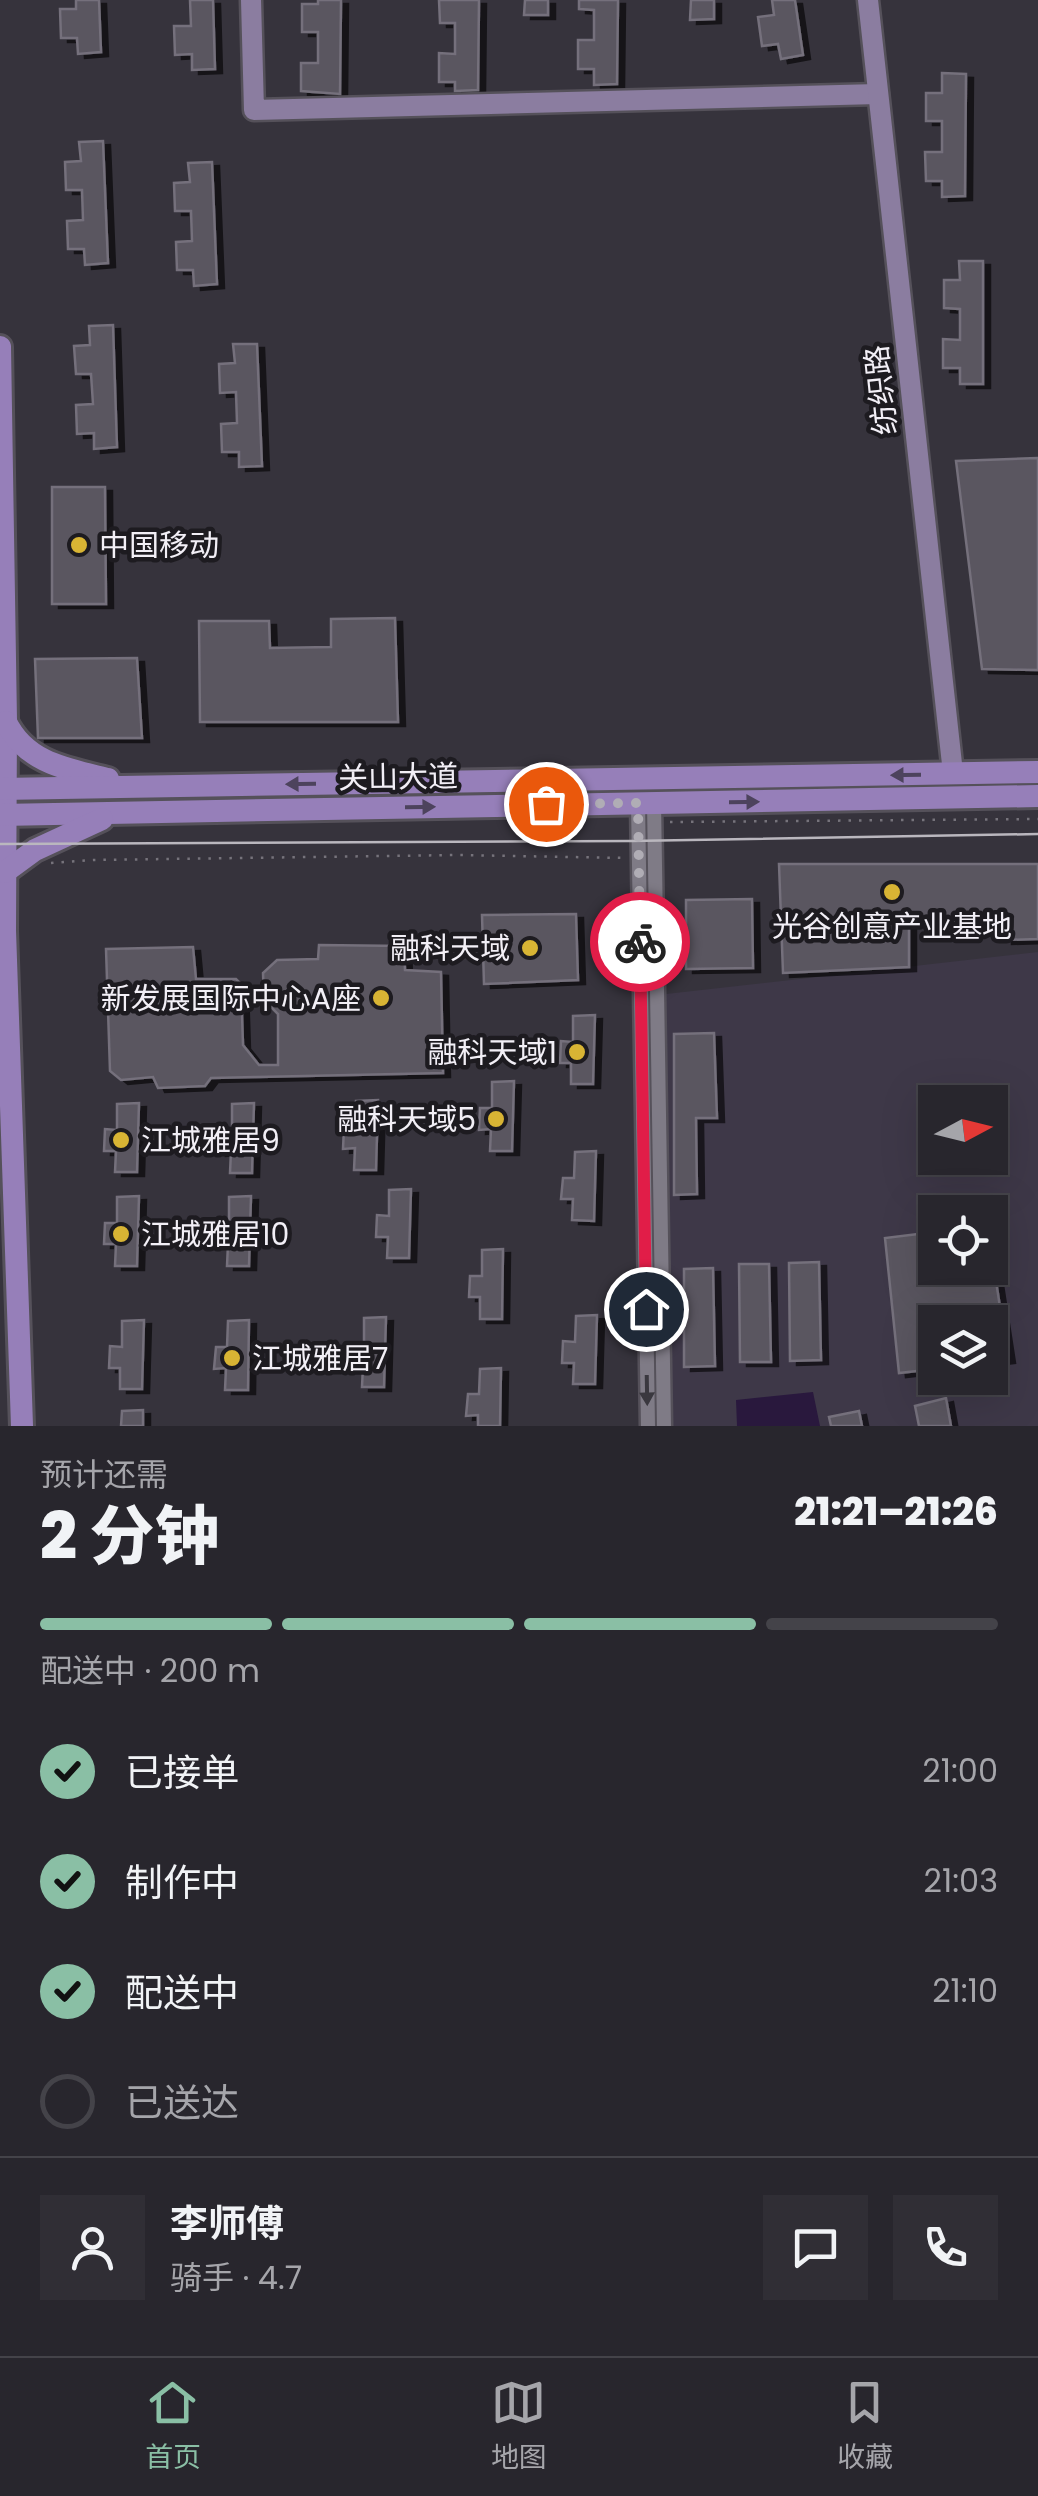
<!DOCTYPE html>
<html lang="zh">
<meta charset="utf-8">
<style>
body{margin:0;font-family:Poppins,"Noto Sans SC",sans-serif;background:#302e35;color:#f1f3f6;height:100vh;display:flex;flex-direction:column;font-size:38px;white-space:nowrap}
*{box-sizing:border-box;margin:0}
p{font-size:32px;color:#a5a5aa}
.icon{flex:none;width:55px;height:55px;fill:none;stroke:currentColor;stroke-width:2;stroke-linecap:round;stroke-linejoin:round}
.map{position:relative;height:1426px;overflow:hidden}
.sheet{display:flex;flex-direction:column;background:#28262d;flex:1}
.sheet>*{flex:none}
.needle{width:65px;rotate:83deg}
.buttons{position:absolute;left:918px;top:1085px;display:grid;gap:20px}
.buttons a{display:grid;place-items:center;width:90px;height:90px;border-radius:0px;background:#28262d;box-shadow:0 10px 40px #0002,0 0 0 2px #444349;font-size:50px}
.pin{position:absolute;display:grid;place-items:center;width:85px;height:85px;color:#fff;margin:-42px;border:5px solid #fff;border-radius:50%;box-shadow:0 2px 10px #0007}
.courier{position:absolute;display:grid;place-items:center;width:100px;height:100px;margin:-50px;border:8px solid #e11d48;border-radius:50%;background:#fff;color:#222;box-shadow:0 2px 12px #0007}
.overview em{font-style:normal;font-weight:800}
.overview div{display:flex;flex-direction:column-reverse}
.overview{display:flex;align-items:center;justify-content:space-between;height:170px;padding:0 40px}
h1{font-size:65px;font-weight:800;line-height:75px}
.bar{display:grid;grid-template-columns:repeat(4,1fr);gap:15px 10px;align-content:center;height:120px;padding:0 40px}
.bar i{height:12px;border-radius:8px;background:#444349}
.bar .on{background:#8abfa5}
.bar p{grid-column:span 4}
.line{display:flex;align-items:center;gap:25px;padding:0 40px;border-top:2px solid #444349}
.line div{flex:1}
.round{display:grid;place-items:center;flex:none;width:105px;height:105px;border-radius:0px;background:#302e35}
ol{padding:0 40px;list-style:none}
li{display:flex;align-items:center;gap:30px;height:110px}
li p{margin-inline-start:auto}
li .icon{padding:10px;border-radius:50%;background:#8abfa5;color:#111;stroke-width:4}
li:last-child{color:#a5a5aa}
li i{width:55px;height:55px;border:5px solid #444349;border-radius:50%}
.tab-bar{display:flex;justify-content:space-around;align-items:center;height:140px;border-top:2px solid #444349;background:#28262d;font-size:28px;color:#a5a5aa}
.tab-bar a{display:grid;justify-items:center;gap:5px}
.tab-bar .on{color:#8abfa5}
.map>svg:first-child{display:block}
</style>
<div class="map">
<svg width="1038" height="1426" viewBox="0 0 1038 1426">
<defs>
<filter id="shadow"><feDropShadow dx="7" dy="4" stdDeviation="0" flood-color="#0009"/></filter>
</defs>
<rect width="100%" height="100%" fill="#36333c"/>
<path fill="#3e3848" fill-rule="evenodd" d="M1038,952V1426H670L666,994ZM935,1102H990V1158H935ZM935,1212H990V1268H935ZM935,1322H990V1378H935Z"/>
<path fill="#29183d" d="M813,1392L820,1426H737L736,1400Z"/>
<g fill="#5a5661" stroke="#74707b" stroke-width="2.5" filter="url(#shadow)">
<path d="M76,0H99L101,52L78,54L77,38H61L60,9H76Z"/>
<path d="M190,0H213L215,69L192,70V54L175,55L174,26H191Z"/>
<path d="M318,0H341L340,94L301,91V63H318V32H302V4H318Z"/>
<path d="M439,0H479L478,90L455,91V82H439V53L455,54V23H440Z"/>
<path d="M525,0H548V15H524Z"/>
<path d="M579,0H618L617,84L594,85V69H578V40H594V10L579,9Z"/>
<path d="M691,0H714V19L690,20Z"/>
<path d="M772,0H795L803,55L781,59L778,44L762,46L758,17L774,15Z"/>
<path d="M942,73L966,74L965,196L942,197V181H926L925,152H942V121H926V93H942Z"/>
<path d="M103,141L108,263L85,265L84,249H68L67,221L83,220L82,190H66L65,162L81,161L79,142Z"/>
<path d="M212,162L217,284L194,286L193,270H177L176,242L192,241L191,211H175L174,183L190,182L188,163Z"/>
<path d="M959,261H983V384H960V368H943V339L960,340V309L944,308V280H960Z"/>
<path d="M113,325L117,447L94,449V433L77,434L76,405L93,404L91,374H76L74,346L90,345L89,326Z"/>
<path d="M233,344H257L262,466L239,467V452H222L221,424L237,423L236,392L220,393L219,364L235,363Z"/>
<path d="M1038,458V670L982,669L956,461Z"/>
<path d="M52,487H105L106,604H52Z"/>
<path d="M395,618L398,722H200L199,621H269L270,648L331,647V619Z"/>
<path d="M137,658L142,738H38L35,659Z"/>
<path d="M779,864H1038V939L1005,940V921L909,923V967L783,973Z"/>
<path d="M752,899L753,968L686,969V900Z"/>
<path d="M576,914L578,980L484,984L482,915Z"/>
<path d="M319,945L404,946L405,970L441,972L443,1073L211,1078L205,1086L158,1088L153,1077L121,1080L110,1071L106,949L193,947L196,979H236L241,984L243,1045L259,1065H278V1014L264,1000L263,973L277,960L318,959Z"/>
<path d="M595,1015L593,1084H571V1063H560L561,1041L573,1042V1016Z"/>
<path d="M714,1033L717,1118H696L697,1194L674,1195V1034Z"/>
<path d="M514,1081L512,1151H490L491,1129L479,1130L480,1108H492V1082Z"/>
<path d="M378,1100L376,1170H354L355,1148L343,1149L344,1127H356V1101Z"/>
<path d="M139,1103L137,1172H115L116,1151H104L105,1129L117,1130V1104Z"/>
<path d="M254,1103L252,1173H230L231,1151L219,1152L220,1130H232V1104Z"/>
<path d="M596,1151L594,1221L572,1220L573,1199H561L563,1178H574L575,1152Z"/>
<path d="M411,1189L409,1258H387L388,1237H376L377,1215L389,1216V1190Z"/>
<path d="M139,1196L137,1266H115L116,1244H104L105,1223H117V1197Z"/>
<path d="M251,1196L249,1266H227L228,1244L216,1245L217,1223H229V1197Z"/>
<path d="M935,1232V1268H994L1008,1359L990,1361V1322H935V1369L899,1373L885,1238Z"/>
<path d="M503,1249L502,1319H480V1297H469L470,1276H482V1250Z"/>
<path d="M819,1262L821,1360L790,1361L789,1263Z"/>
<path d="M739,1264H769L771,1362H740Z"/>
<path d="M713,1268L715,1366L684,1367V1269Z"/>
<path d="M597,1315L595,1384H573L574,1363H562L563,1341L575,1342L576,1316Z"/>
<path d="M386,1317L384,1387H362L363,1365L351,1366L352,1344H364V1318Z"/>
<path d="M144,1320L142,1389H120V1368H109L110,1346L122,1347V1321Z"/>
<path d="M249,1320L248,1390H225L226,1368L214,1369L216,1347H227L228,1321Z"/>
<path d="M501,1368L500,1426H478V1415L466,1416L468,1394H479L480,1369Z"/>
<path d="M946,1398L951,1426H919L915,1406Z"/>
<path d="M143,1410V1426H121L122,1411Z"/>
<path d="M859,1411L862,1426H831L829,1417Z"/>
</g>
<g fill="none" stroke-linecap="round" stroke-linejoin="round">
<g stroke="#55515a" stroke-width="19">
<g id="street">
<path d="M638,803L648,1426"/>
<path d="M654,803L664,1426"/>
</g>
</g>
<g stroke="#55515a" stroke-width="25">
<g id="secondary">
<path d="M251,0L254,110L878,94"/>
<path d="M868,0L953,773"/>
</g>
</g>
<g stroke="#55515a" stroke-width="28">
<g id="primary">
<path d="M0,347L6,721L5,931L22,1426"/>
<path d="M6,722C26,763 67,769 108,779"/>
<path d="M0,789L1038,772"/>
<path d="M0,815L1038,796"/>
<path d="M5,872L35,850L102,819"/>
</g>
</g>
<g stroke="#76737b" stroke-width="2.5" stroke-dasharray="2.5 8" stroke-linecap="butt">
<path d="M670,822L1038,819"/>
<path d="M51,863L93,860L457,855L628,858"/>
</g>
<use href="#street" stroke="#7f7b86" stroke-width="14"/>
<use href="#secondary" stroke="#8b7da0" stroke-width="20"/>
<use href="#primary" stroke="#967fb9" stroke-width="22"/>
<path stroke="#bab7be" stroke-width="2.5" d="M0,844L631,841L1038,834"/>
</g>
<defs><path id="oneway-solid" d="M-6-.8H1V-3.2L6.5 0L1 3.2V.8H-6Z" transform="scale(2.5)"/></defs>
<g fill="#4d435d">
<use href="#oneway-solid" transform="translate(906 775) rotate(179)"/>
<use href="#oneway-solid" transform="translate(301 784) rotate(179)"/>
<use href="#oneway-solid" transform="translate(744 802) rotate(-1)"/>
<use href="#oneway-solid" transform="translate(420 807) rotate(-1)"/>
</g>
<use fill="#3a383f" href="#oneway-solid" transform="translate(647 1390) rotate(89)"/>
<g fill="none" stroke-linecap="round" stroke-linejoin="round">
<path stroke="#b0adb5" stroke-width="10" stroke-dasharray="0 18" d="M546,804L638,803L640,942"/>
<path stroke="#e11d48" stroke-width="12" d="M640,942L646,1309"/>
</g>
<g fill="#d8b434" stroke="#1d1b20" stroke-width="4">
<circle cx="79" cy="545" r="10"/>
<circle cx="892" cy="892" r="10"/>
<circle cx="530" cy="948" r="10"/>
<circle cx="381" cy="998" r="10"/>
<circle cx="577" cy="1052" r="10"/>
<circle cx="496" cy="1119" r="10"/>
<circle cx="121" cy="1140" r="10"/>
<circle cx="121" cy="1234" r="10"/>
<circle cx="232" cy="1358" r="10"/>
</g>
<g text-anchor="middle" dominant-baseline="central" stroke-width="9" stroke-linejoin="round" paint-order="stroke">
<g font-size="30" fill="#f2eff6" stroke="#1d1b20">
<text transform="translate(881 390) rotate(-96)">纺织路</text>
<text transform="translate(398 777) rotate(-1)">关山大道</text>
</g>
<g font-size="30" fill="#f2eff6" stroke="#1d1b20" text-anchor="start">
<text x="99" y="545">中国移动</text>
<text x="892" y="926" text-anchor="middle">光谷创意产业基地</text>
<text x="510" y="948" text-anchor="end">融科天域</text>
<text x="361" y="998" text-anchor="end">新发展国际中心A座</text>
<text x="557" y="1052" text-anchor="end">融科天域1</text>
<text x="476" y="1119" text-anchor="end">融科天域5</text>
<text x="141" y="1140">江城雅居9</text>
<text x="141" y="1234">江城雅居10</text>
<text x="252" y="1358">江城雅居7</text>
</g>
</g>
</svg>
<div class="buttons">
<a><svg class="needle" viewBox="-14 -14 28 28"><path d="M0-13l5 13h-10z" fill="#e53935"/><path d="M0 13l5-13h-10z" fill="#a5a5aa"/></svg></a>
<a><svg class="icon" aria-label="locate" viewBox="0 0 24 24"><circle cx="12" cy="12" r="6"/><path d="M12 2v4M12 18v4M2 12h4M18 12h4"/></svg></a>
<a><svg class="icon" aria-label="layers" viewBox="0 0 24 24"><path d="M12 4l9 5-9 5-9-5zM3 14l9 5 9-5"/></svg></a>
</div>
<div class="pin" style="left:546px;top:804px;background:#ea580c"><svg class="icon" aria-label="bag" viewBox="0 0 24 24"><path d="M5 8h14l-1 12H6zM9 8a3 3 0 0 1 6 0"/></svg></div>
<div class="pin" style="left:646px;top:1309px;background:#1f2937"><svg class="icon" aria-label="home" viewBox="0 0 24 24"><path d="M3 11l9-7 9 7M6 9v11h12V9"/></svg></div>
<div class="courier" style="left:640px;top:942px"><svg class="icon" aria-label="bike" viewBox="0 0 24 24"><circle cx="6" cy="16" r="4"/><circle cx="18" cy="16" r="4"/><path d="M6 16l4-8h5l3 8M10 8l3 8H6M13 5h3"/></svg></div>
</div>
<section class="sheet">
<div class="overview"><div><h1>2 分钟</h1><p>预计还需</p></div><em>21:21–21:26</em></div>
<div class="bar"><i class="on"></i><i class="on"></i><i class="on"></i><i></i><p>配送中 · 200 m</p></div>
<ol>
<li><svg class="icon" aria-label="check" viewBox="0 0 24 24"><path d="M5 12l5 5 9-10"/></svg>已接单<p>21:00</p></li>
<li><svg class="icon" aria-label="check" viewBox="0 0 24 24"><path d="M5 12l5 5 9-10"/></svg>制作中<p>21:03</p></li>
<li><svg class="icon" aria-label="check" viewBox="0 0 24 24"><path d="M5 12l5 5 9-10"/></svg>配送中<p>21:10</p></li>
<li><i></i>已送达</li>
</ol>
<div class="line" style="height:180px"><a class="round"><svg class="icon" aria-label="person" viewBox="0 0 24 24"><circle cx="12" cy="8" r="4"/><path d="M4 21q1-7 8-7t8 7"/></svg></a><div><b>李师傅</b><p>骑手 · 4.7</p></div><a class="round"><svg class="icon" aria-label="chat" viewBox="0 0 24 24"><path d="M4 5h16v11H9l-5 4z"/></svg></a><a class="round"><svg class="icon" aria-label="phone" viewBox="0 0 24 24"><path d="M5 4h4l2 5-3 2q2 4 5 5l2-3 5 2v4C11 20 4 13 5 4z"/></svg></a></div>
</section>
<nav class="tab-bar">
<a class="on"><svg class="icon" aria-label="home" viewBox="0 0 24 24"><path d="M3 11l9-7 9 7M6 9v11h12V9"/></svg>首页</a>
<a><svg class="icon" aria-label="map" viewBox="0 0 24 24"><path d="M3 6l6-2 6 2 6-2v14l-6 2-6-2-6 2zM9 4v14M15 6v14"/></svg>地图</a>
<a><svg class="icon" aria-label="saved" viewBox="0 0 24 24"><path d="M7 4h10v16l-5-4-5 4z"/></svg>收藏</a>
</nav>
